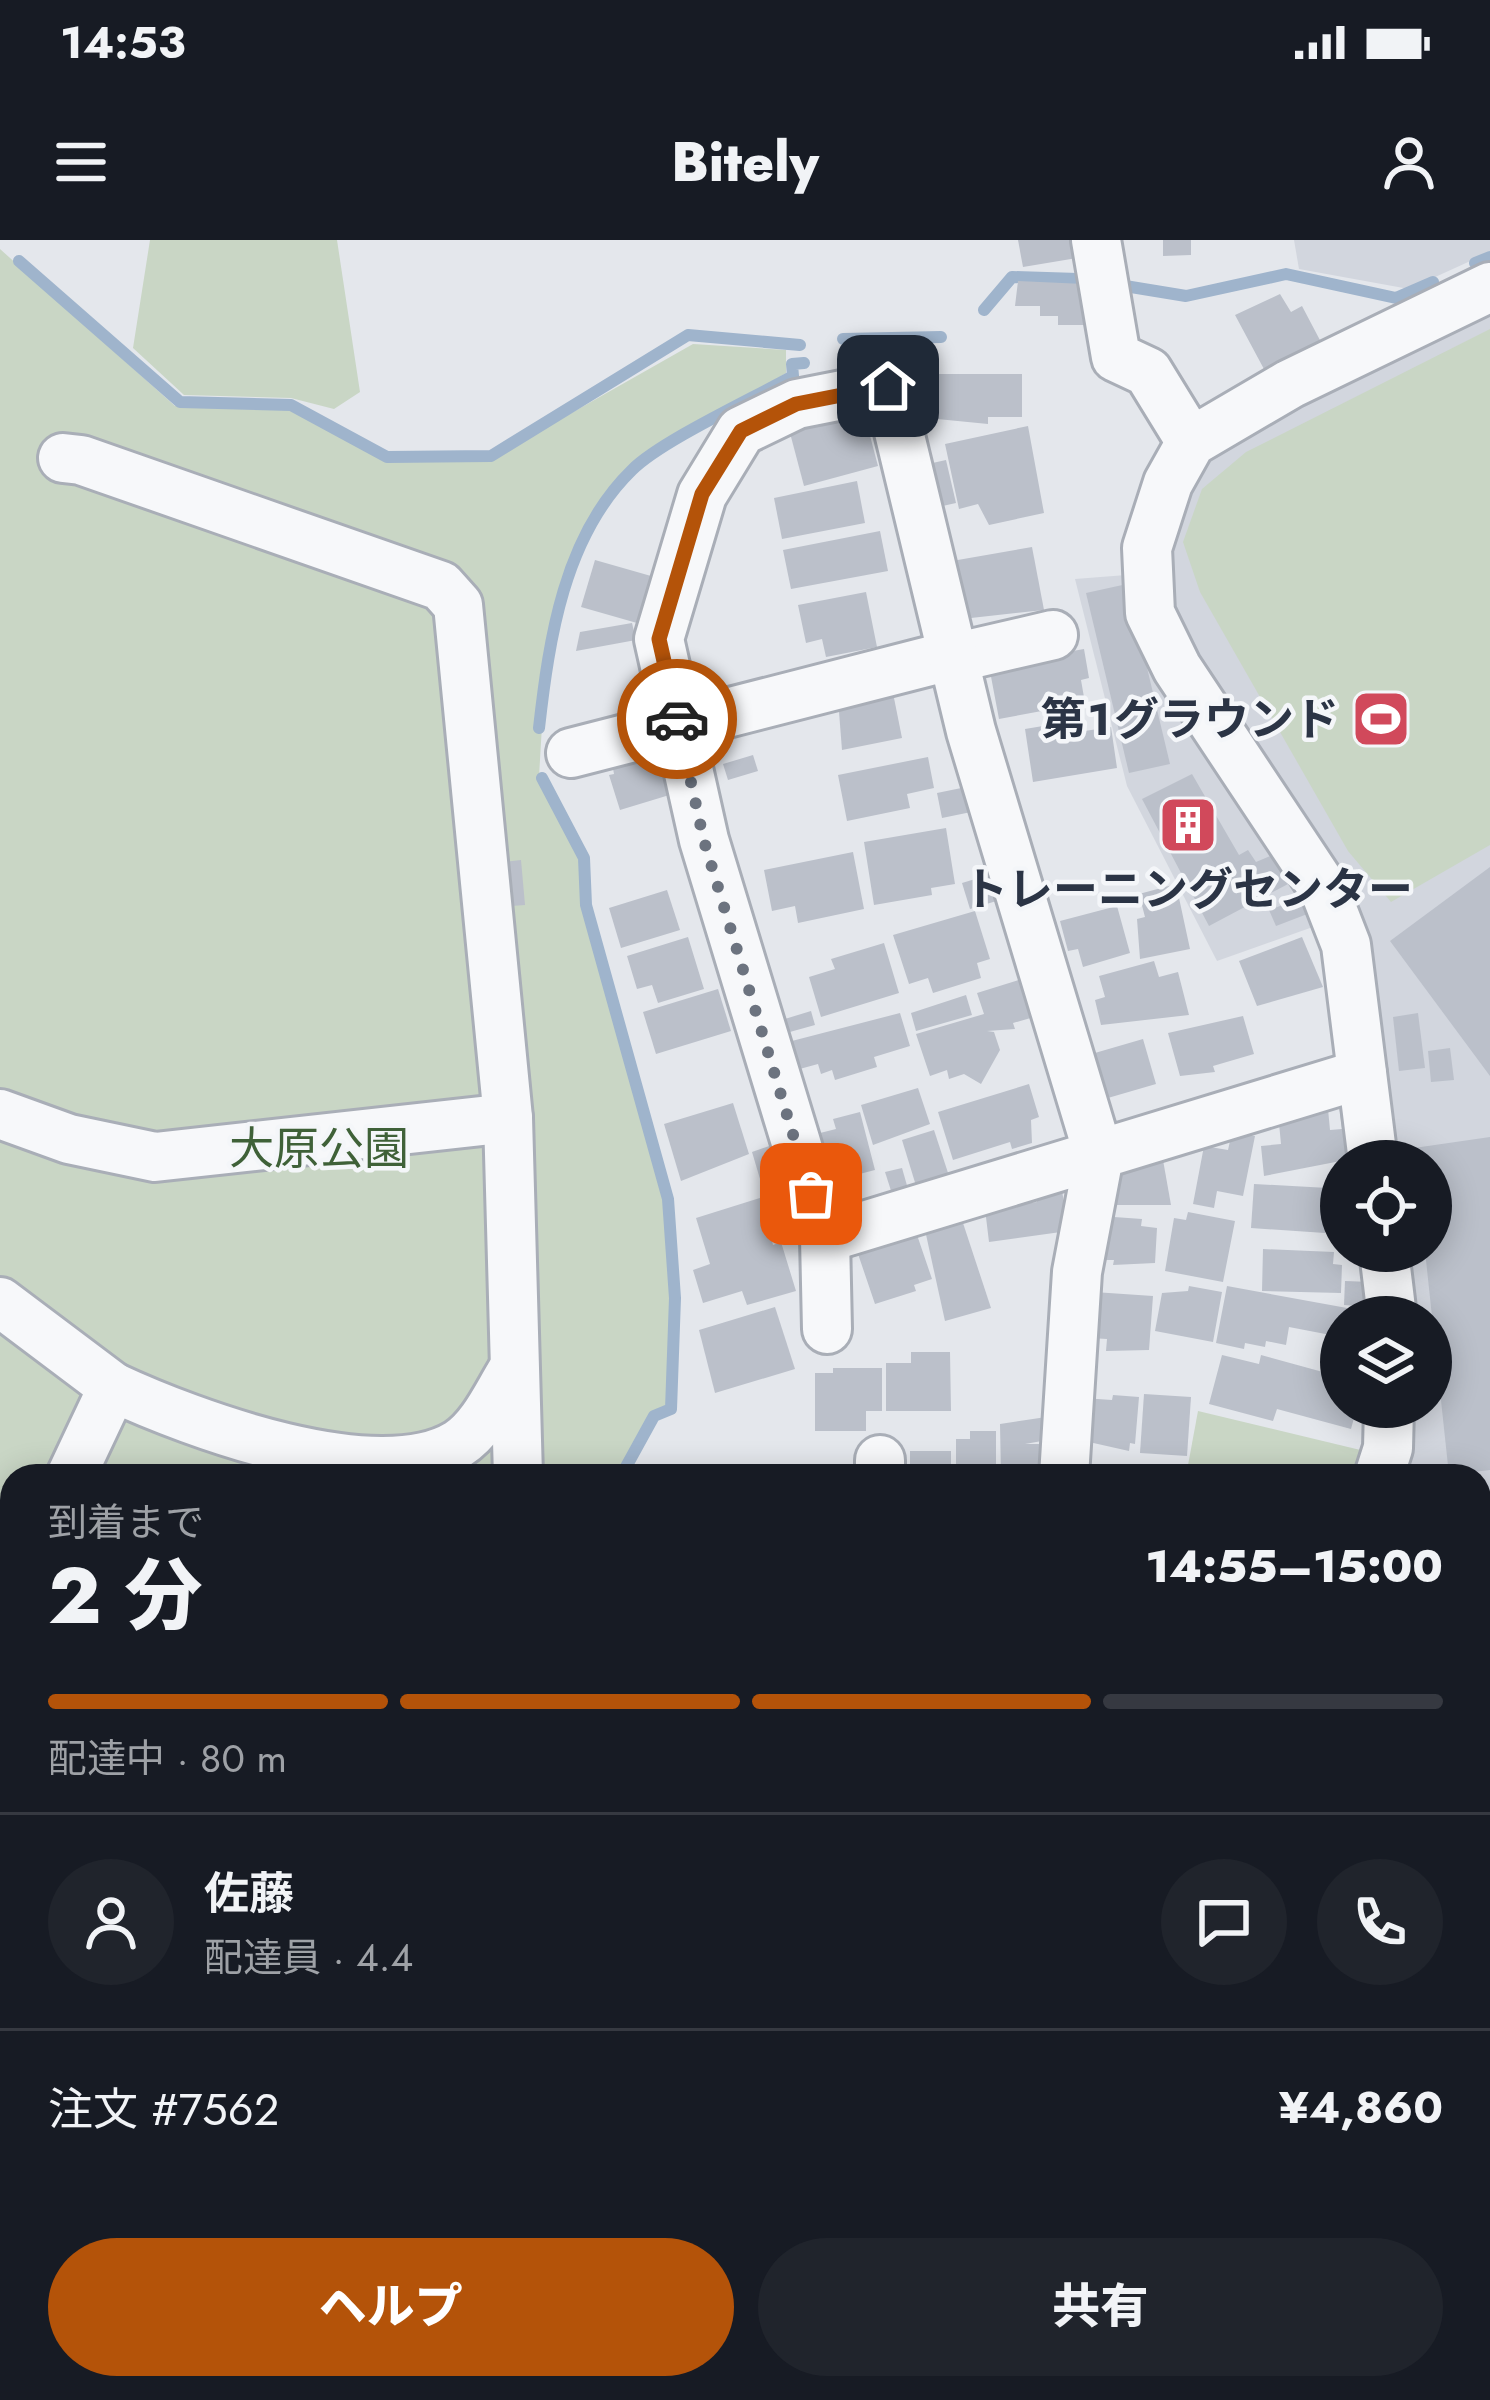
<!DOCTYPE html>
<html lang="ja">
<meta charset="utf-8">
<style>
body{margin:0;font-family:Jost,"Noto Sans JP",sans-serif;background:#20242c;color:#f1f3f6;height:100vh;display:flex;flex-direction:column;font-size:45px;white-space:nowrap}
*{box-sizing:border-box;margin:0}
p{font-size:39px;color:#9ea1a6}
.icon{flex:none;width:66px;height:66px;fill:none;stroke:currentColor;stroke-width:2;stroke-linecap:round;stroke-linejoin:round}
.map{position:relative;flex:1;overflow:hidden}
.sheet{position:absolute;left:0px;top:1224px;width:1491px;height:936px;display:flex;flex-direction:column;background:#171b24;border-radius:36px 36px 0 0;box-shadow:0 6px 30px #0003}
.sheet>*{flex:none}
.buttons{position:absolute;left:1320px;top:900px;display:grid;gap:24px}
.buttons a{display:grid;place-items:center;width:132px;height:132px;border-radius:50%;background:#171b24;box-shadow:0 6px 30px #0003;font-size:60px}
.pin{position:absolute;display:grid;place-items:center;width:102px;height:102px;color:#fff;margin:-51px;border-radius:24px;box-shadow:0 6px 18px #0006}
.courier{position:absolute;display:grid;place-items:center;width:120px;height:120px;margin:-60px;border:9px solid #b45309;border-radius:50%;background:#fff;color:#222;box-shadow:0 3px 15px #0007}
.headline em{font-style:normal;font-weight:800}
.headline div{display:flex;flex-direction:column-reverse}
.headline{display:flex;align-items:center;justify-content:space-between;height:204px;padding:0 48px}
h1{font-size:78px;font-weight:800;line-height:90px}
.bar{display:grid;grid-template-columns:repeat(4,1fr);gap:18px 12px;align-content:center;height:144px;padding:0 48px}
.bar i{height:15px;border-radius:9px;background:#363941}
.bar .selected{background:#b45309}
.bar p{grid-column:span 4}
.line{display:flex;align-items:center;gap:30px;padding:0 48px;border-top:3px solid #363941}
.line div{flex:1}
.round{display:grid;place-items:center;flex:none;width:126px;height:126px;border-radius:63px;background:#20242c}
.primary-button{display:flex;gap:24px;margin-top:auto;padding:24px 48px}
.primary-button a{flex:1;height:138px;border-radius:72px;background:#b45309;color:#fff;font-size:48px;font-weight:800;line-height:138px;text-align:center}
.primary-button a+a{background:#20242c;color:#f1f3f6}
.status{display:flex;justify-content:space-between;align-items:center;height:84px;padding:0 60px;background:#171b24;direction:ltr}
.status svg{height:33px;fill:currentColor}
header{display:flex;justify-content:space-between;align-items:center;height:156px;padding:0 48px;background:#171b24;font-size:54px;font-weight:800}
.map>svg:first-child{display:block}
</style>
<div class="status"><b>14:53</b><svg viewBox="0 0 49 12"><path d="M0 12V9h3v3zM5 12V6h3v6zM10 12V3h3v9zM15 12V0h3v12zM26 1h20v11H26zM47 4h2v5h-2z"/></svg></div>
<header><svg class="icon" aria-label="menu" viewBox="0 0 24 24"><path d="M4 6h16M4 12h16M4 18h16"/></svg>Bitely<svg class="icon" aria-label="person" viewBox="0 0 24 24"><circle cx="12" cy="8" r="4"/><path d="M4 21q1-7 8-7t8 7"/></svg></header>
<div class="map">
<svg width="1490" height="2160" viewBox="0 0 1490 2160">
<rect width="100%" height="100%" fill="#e4e7ec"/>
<g fill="#d2d6de">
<path d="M1294,0H1490V12L1409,49L1299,29Z"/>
<path d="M1490,60V1290L1479,1292V1236H1390L1405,1167H1431V1077H1405L1397,1011H1431V921H1386L1360,706L1163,362L1164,293L1205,210Z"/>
<path d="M1139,334L1324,683L1217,721L1127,546L1075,339Z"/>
<path d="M1490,1315V1968L1479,1970V1316Z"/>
</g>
<g fill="#c9d6c5">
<path d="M150,0H337L360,152L334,169L291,158L184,155L133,108Z"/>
<path d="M0,9L175,166L289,168L388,220L492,218L693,104L786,110V133L633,227L603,263L575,317L547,399L539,537L580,617L582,664L665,958L671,1057L668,1168L651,1175L617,1236H12V1544L0,1552Z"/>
<path d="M1490,89V605L1391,662L1348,611L1200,352L1183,302L1202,249L1246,212Z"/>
<path d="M1198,1171L1377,1214L1370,1236H1186Z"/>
</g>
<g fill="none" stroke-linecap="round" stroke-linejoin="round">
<g stroke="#9fb4cc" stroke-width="12">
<path d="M19,21L180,162L291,165L387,217L491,216L688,95L800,105"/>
<path d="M1475,23L1490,17"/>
<path d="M1125,46L1186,56L1286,34L1396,58L1433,42"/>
<path d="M984,70L1012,37L1078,39"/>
<path d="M843,99L941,97"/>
<path d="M539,488C549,399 564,296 632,230C661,201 752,159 793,136L792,124L804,123"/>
<path d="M542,538L584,618L586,665L668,959L675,1058L671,1169L654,1176L621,1236"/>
</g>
</g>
<g fill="#bbc0ca">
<path d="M1018,0H1080L1083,17L1023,27Z"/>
<path d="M1163,0H1191V15L1163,16Z"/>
<path d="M1018,41L1084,44L1087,85H1058V76H1040V66H1015Z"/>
<path d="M1280,54L1291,72L1302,66L1322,104L1265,131L1235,75Z"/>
<path d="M906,134H1022V177H988V184L917,177V154H906Z"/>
<path d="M864,173L878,226L804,246L790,193Z"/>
<path d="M1028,186L1044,273L989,285L978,264L959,269L945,204Z"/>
<path d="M946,220L956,263L929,269L919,226Z"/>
<path d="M857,241L865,283L782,299L774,258Z"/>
<path d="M880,291L888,331L791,349L783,310Z"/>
<path d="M1032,307L1044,370L962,379L952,321Z"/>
<path d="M595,320L651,336L637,383L581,367Z"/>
<path d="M1127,344L1170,524L1129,533L1086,353Z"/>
<path d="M866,352L877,407L826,417L822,399L806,403L798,365Z"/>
<path d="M632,383L636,400L576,411L580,392Z"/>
<path d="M1084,409L1089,438L1081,440L1085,463L999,479L989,426Z"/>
<path d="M892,448L902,498L842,510L838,459Z"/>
<path d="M1043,486L1045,497L1111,487L1117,528L1033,542L1025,489Z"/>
<path d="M655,510L658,520L665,518L676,553L620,570L609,535L614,534L612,523Z"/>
<path d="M753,515L758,531L728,540L723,524Z"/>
<path d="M928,517L934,548L907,554L910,568L847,581L838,535Z"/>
<path d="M1192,534L1239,615L1248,610L1256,622L1275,614L1290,643L1209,686L1142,559Z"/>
<path d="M971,546L976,571L942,578L937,553Z"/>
<path d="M946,588L955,644L931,648L932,655L874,665L864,602Z"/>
<path d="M853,612L864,669L798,683L795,666L772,671L764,630Z"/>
<path d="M521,620L525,665L498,667L493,623Z"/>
<path d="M1490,627V836L1390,701Z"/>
<path d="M995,633L1003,659L970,669L962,643Z"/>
<path d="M1176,644L1190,709L1140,719L1137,679L1145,677L1139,654Z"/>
<path d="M667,650L680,690L621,708L609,668Z"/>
<path d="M1304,657L1310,673L1276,686L1269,670Z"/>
<path d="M1117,666L1130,713L1083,727L1078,709L1068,711L1060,681Z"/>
<path d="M975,671L990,719L977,723L981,738L933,753L928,738L909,744L893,695Z"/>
<path d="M688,697L704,749L658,763L652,745L637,749L627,716Z"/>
<path d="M1302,697L1323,747L1257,766L1239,721Z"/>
<path d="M884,703L899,753L821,777L809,737L835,729L831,719Z"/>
<path d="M1154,721L1159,737L1178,732L1189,775L1101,785L1095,760L1105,757L1099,736Z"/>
<path d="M1022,739L1034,777L1013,783L1015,789L987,791L994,792L1000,810L981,844L964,834L949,839L947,830L930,836L916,794L984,774L977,753Z"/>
<path d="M718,749L731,791L656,814L643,772Z"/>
<path d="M966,755L972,775L916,791L911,773Z"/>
<path d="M811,771L815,785L779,795L775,782Z"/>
<path d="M900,773L910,806L874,817L877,827L835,840L832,830L821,834L818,824L796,830L788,802Z"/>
<path d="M1418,773L1425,828L1399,831L1393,777Z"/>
<path d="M1243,776L1254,814L1213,826L1215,832L1180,836L1168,793Z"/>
<path d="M1143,799L1156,844L1101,860L1088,815Z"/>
<path d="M1450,808L1454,840L1431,842L1428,811Z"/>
<path d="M1029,844L1039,877L1031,880L1032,903L1012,909L1010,902L953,920L938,872Z"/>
<path d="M918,848L930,884L873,905L861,865Z"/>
<path d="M733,863L749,914L681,941L664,884Z"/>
<path d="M1350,863L1356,918L1264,936L1261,906L1281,904L1278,873L1328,869L1330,890L1342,889L1339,864Z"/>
<path d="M860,872L875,930L821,944L808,896L836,889L833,879Z"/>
<path d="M934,890L950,939L917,949L902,900Z"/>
<path d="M1232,892L1255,896L1243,956L1217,951L1214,968L1193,964L1204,906L1228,910Z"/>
<path d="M1490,897V1230L1449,1235L1425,1011H1431V921H1415L1414,908Z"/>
<path d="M778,903L789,941L763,949L752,912Z"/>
<path d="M1125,920H1163L1171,965H1113Z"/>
<path d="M902,928L910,956L894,960L885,932Z"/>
<path d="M1254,944L1328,948L1325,993L1251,988Z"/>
<path d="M1062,950L1068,991L989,1002L985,969L1037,962L1036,954Z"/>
<path d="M763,957L773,1005L781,1002L796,1051L747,1065L742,1051L703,1063L693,1030L710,1024L696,978Z"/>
<path d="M1188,972L1235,981L1223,1042L1165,1031L1174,978L1186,980Z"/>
<path d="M1114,977L1142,979L1141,986L1157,988L1155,1023L1113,1025L1114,1020H1105L1108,981Z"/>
<path d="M962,980L991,1068L945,1081L925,990Z"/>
<path d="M916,992L932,1039L914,1045L916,1051L875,1064L857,1011Z"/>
<path d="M1263,1009L1334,1012L1333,1024L1342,1025L1341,1053L1262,1051Z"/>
<path d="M1345,1041L1371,1042L1370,1067L1344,1065Z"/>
<path d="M1189,1046L1222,1052L1213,1102L1155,1091L1162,1053L1188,1051Z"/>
<path d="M1227,1046L1347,1068L1341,1097L1289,1087L1286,1105L1266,1101L1265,1107L1245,1103L1244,1109L1216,1103Z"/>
<path d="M1094,1052L1153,1056L1149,1110L1106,1111L1107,1099L1090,1098Z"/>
<path d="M775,1067L795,1129L715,1153L699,1090Z"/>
<path d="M911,1112H950L951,1171H886V1123H911Z"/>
<path d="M1222,1115L1259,1124L1261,1115L1341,1137V1167H1357L1351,1189L1277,1169L1273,1181L1209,1164Z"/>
<path d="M833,1128H882V1171H866V1191H815V1133H833Z"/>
<path d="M1144,1154L1191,1157L1187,1216L1140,1213Z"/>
<path d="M1113,1155L1139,1157L1135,1204L1130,1203L1129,1211L1080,1200L1083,1158L1112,1160Z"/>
<path d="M1053,1176V1199L1025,1204H1042V1236H1001L1000,1184Z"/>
<path d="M970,1191H996V1236H956V1199H970Z"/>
<rect x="910" y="1211" width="41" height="25"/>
<path d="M1490,1408V1480L1479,1482V1410Z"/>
<path d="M1479,1591L1490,1595V1654L1479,1650Z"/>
<path d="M12,1723V1769L0,1776V1730Z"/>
<path d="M12,1797V1864L3,1868L0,1803Z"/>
<path d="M12,2023V2066L0,2070V2027Z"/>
<path d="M143,2148H188L194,2160H149Z"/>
<path d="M201,2148H256L231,2160H207Z"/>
<path d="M331,2148H404L407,2152L393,2160H337Z"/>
</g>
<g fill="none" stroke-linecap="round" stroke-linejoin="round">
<g stroke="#a9aeb7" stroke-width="54">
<g id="minor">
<path d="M1096,0L1116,117L1148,132L1191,202"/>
<path d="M63,218L81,220L441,346L458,365L508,878L518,1236"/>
<path d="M954,418L1053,395"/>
<path d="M571,513L953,415"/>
<path d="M0,874L69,899L155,917L508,878"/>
<path d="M1373,921L1346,705L1325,651L1177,428L1150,373L1147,308L1168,243L1191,202L1290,144L1490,47"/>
<path d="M825,998L827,1089"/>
<path d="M1384,1011L1392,1077"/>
<path d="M0,1062L113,1147L71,1236"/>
<path d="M113,1147C192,1184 378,1253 458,1204C483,1188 497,1155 512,1131"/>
<path d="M880,1220V1236"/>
<path d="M1064,1236L1077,1032L1099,916L971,491L888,146L797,164L741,191L702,255L659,399L704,600L825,998L1362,834"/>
<path d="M1379,1236L1388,1208L1389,1167"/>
<path d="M1479,1302L1490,1300"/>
<path d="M0,1362L12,1348"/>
<path d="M0,1683L12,1672"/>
<path d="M0,1916L12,1942"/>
<path d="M1479,2023L1490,2021"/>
<path d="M109,2148L115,2160"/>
<path d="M302,2148L309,2160"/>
<path d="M902,2160L952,2148"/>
</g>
</g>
<g stroke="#8b94a3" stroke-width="72">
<g id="highway">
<path d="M1336,2160L1408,2148"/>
<path d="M1403,2160L1490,2147"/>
</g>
</g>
<use href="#minor" stroke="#f7f8fa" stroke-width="48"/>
<use href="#highway" stroke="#fff" stroke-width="66"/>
</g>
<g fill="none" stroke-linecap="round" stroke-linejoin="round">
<path stroke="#6c737f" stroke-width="12" stroke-dasharray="0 21.6" d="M677,479L704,601L811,954"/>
<path stroke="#b45309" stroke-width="15" d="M677,479L659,399L702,254L741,191L796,164L888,146"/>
</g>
<defs>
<g id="stadium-square" transform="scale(3)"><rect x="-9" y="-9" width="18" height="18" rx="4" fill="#d1495b" stroke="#f4f6f9"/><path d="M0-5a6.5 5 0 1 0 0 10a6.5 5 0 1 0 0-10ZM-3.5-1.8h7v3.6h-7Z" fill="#fff"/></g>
<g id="building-square" transform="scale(3)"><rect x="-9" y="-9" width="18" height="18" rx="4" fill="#d1495b" stroke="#f4f6f9"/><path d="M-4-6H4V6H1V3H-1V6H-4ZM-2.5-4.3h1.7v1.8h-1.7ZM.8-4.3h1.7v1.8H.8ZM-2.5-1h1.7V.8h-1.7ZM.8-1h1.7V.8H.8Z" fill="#fff"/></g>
</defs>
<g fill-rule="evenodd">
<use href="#stadium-square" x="1381" y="479"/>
<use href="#building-square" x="1188" y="585"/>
</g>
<g text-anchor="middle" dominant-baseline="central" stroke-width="9" stroke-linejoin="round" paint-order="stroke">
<g font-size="45" font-weight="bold" fill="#2b3445" stroke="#f4f6f9" text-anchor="end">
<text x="1339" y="479">第１グラウンド</text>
<text x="1188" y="649" text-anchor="middle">トレーニングセンター</text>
</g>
<g font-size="45" fill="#3f6138" stroke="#f4f6f9">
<text x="319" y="908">大原公園</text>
</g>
</g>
</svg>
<div class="buttons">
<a><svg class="icon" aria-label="locate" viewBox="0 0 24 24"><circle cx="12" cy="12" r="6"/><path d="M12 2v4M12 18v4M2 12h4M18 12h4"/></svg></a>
<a><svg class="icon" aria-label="layers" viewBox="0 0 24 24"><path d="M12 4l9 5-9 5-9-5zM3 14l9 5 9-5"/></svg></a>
</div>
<div class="pin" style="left:811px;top:954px;background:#ea580c"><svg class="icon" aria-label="bag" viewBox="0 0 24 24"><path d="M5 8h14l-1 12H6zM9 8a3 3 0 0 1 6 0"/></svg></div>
<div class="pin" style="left:888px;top:146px;background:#1f2937"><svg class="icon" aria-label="home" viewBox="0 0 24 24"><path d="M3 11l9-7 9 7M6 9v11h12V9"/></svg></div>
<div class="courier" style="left:677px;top:479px"><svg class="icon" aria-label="car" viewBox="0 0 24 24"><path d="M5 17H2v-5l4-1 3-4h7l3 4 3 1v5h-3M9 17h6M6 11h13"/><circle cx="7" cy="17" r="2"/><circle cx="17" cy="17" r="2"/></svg></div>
<section class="sheet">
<div class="headline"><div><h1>2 分</h1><p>到着まで</p></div><em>14:55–15:00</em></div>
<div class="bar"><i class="selected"></i><i class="selected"></i><i class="selected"></i><i></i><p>配達中 · 80 m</p></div>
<div class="line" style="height:216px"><a class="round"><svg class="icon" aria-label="person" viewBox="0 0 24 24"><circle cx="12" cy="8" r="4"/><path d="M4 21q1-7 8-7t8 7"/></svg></a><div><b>佐藤</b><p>配達員 · 4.4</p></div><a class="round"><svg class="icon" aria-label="chat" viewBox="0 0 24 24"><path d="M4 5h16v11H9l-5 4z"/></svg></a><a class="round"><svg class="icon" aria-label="phone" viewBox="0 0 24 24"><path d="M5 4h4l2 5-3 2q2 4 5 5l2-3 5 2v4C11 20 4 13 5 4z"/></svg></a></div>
<div class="line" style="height:156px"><div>注文 #7562</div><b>¥4,860</b></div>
<div class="primary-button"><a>ヘルプ</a><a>共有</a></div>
</section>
</div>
